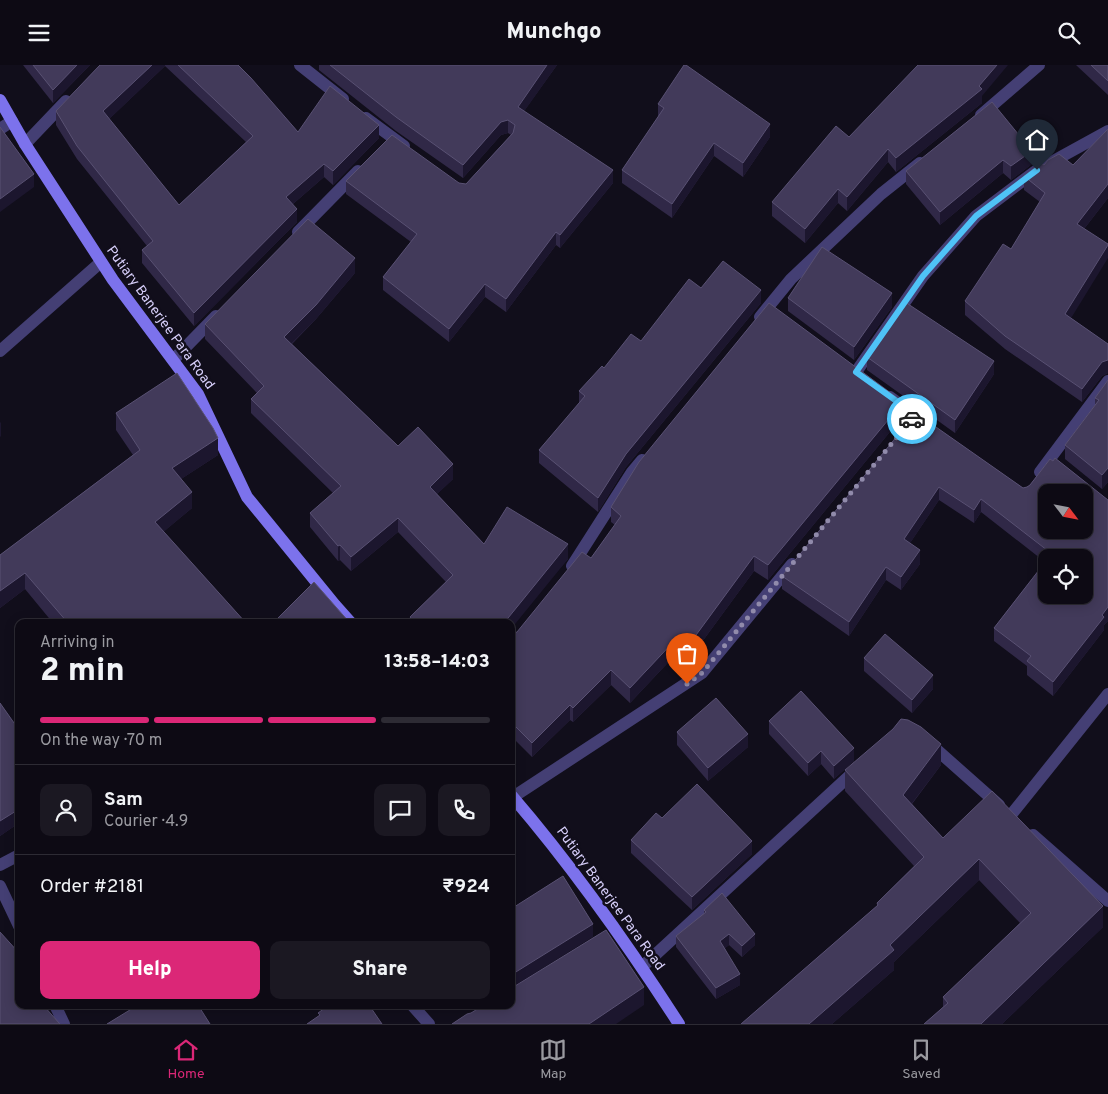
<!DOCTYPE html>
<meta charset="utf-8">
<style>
body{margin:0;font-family:Overpass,sans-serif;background:#1b1822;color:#f1f3f6;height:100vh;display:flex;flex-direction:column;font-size:19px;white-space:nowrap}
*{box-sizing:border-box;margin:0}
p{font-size:16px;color:#9a9aa0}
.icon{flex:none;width:28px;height:28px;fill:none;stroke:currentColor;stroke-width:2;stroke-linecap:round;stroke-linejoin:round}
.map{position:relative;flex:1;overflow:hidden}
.panel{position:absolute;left:15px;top:554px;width:500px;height:390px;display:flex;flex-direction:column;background:#0d0a14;border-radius:10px;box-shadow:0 2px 12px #0003,0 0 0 1px #2d2b34}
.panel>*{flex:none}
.needle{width:32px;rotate:122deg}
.controls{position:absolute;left:1038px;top:419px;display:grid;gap:10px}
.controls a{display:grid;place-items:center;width:55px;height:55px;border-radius:10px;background:#0d0a14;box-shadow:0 2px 12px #0003,0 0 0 1px #2d2b34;font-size:25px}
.pin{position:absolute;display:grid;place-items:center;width:42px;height:42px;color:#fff;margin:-51px -21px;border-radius:50% 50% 50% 0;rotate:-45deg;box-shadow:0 0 5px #0007}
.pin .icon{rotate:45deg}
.courier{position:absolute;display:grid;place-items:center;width:50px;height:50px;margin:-25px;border:4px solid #4fc3f7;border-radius:50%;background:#fff;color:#222;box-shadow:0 1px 6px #0007}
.head em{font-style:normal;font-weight:800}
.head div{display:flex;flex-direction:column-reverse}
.head{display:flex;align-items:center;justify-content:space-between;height:85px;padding:0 25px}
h1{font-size:32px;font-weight:800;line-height:38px}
.bar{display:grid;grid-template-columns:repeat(4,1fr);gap:8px 5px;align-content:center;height:60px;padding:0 25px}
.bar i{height:6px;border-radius:4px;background:#2d2b34}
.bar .on{background:#db2777}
.bar p{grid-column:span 4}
.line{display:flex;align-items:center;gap:12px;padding:0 25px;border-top:1px solid #2d2b34}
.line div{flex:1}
.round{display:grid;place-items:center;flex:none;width:52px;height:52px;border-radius:10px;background:#1b1822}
.action{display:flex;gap:10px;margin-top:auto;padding:10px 25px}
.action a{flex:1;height:58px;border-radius:10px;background:#db2777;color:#fff;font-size:20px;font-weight:800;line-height:58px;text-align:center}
.action a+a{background:#1b1822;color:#f1f3f6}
header{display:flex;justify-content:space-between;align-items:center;height:65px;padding:0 25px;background:#0d0a14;font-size:22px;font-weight:800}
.menu{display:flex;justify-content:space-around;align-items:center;height:70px;border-top:1px solid #2d2b34;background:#0d0a14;font-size:14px;color:#9a9aa0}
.menu a{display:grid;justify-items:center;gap:2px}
.menu .on{color:#db2777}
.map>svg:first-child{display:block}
</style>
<header><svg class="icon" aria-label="menu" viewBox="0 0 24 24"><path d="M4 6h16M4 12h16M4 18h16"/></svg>Munchgo<svg class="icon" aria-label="search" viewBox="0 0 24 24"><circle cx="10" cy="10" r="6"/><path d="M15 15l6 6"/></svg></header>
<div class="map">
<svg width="1108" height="959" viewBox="0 0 1108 959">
<rect width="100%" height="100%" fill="#110e1b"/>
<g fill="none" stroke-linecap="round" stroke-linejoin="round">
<g stroke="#443f74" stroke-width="12">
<path d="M300,0L343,34"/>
<path d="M981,50L1039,0"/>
<path d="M366,53L404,81"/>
<path d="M0,64L12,56"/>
<path d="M25,79L66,36"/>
<path d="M298,167L358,106"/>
<path d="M760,252L791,214L881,129L920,98"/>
<path d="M0,286L101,197"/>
<path d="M173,295L216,251"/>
<path d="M856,307L923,211L976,151L1037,105L1108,66"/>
<path d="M890,332L915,350L905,363"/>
<path d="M1040,407L1108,316"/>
<path d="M572,501L632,407L642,395"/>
<path d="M928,677L999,740"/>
<path d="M513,732L702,608L792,499"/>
<path d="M1011,750L1108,629"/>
<path d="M1033,770L1108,836"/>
<path d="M0,800L19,790"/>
<path d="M0,821L19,861"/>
<path d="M642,902L858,703"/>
<path d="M55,940L64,959"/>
<path d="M412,940L429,959"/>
</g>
<g stroke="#7c72ec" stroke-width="12">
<path d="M0,35L25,79L113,215L198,329L247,432L335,540L351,558"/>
<path d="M511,730C573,802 628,880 679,959"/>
</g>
</g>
<g fill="#302847" fill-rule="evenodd">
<path d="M23,0H90L53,38Z"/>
<path d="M100,0H238L298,67L379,73L333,120L324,112L293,139L297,157L194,261L142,198V185L147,181L77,94L56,60V46ZM165,1L246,77L179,140L109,54Z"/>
<path d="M319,0H557L524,46L613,118L560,183L556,180L506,247L485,232L449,277L383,225V212L411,177L346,129V116L459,118L466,119L511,70L508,68L501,70L463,113L396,66L319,5Z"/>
<path d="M1076,0H1108V30Z"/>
<path d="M982,31V38L896,107L888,97L847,146L838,138L805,178L772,151V137L849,72Z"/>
<path d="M992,37L1032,99L1011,115L1003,108L940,160L906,119V106Z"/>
<path d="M658,39L770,72L743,112L714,91L672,153L622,118V105L658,52Z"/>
<path d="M1108,64V133L1084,164L1071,253L1108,279V308L1102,311L1082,337L1005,284L965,250V236L1011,184L1040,137L1024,125V111L1044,100H1073Z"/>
<path d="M355,208L316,254L292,279L398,381L453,414L437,429L484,479L568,494L511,558H410V552L446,517L398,467L351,506L340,495L338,496L310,462V448L333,428L251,348V334L257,328L205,274V259Z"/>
<path d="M701,223L761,238L626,402L598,447L539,398V385L579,339V326L604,303L641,276Z"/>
<path d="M788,233L892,242L854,295L788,246Z"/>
<path d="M867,292L994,309L955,368L867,305Z"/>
<path d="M1108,315V417L1102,424L1065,394V380L1095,340V333Z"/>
<path d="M116,348L218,390L181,414L192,443L163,467L246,558H53L25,524L0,543V490L133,390L116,365Z"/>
<path d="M916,348L1023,423L1027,422L1030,420L1050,394L1053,396L1055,393L1108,435V556L1104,560V565L1053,631L1027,610V601L994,576V563L1045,497L981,447L974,458L939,435L910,478L920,485V499L901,525L886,515L849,571L782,524V511ZM1046,428H1084V465H1046ZM1046,492H1084V530H1046Z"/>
<path d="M903,351L768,515L754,506L688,596L677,588L630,638L611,620L573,657L570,655L532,692L511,671V570L517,567L591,493L615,460L611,457V442Z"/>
<path d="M864,593L933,624L912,648L864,606Z"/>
<path d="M0,638L19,665V765L16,760L0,771Z"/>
<path d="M769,656L854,696L834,714L821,699L808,711L769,669Z"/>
<path d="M677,667L748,682L708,716L677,680Z"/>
<path d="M941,700L912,739L943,773L1103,862L1002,959H924L943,942V932L1020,858L979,815L894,897V905L832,959H741L877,841V838L914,801L845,726V705Z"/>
<path d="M662,753L752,789L692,845L631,788V775Z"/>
<path d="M704,845L755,880L742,892L729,880L725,883L740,920L716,934L676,882V871L704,849Z"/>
</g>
<g fill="#1c162e">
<path d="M77,0H90L53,38V25Z"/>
<path d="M152,0H165V1L103,60V46Z"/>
<path d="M547,0H557L518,55V42Z"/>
<path d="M997,0H1008L982,31V38L896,107V93L979,21Z"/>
<path d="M508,55V68L501,70L463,113V100L501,57Z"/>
<path d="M770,59V72L743,112V98Z"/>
<path d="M379,60V73L333,120V106Z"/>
<path d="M714,78V91L672,153V139Z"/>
<path d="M888,84V97L847,146V132Z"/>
<path d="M1032,86V99L1011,115V101Z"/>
<path d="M1003,95V108L940,160V147Z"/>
<path d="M324,99V112L286,145V132Z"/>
<path d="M613,105V118L560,183V170Z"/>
<path d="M34,109V122L0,147V134Z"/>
<path d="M1108,119V133L1077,173V159Z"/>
<path d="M838,124V138L805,178V164Z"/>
<path d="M297,144V157L194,261V248Z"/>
<path d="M556,167V180L506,247V234Z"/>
<path d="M1108,180V193L1065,263V249Z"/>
<path d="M355,193V208L316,254L284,286V272Z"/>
<path d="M485,219V232L449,277V264Z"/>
<path d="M761,225V238L626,402L598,447V433L626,389Z"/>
<path d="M892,228V242L854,295V282Z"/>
<path d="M1108,295V308L1102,311L1082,337V324L1102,297Z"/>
<path d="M994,296V309L955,368V355Z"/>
<path d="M903,337V351L768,515V500Z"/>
<path d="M1,357V371L0,372V358Z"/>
<path d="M218,373V390L172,420V403Z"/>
<path d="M453,399V414L430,436V422Z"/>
<path d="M1108,403V417L1102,424V410Z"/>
<path d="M939,422V435L904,487V474Z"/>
<path d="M192,427V443L155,474V457Z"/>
<path d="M981,434V447L974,458V445Z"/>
<path d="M398,453V467L351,506V492Z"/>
<path d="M568,479V494L511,564V558H504Z"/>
<path d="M340,480V495L338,496V481Z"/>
<path d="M920,485V499L901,525V512Z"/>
<path d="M754,491V506L688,596V581Z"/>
<path d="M886,502V515L849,571V557Z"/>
<path d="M25,508V524L0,543V526Z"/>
<path d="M1108,542V556L1104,560V565L1053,631V617Z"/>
<path d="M677,573V588L630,638V623Z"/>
<path d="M611,605V620L573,657V643Z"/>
<path d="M933,610V624L912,648V635Z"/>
<path d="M570,640V655L532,692V678Z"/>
<path d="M748,669V682L708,716V703Z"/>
<path d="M941,679V700L903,750V730Z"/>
<path d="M854,683V696L834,714V701Z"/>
<path d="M821,686V699L808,711V698Z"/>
<path d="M16,746V760L0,771V756Z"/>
<path d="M752,776V789L692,845V832Z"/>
<path d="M979,794V815L894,897V905L832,959H809Z"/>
<path d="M1103,841V862L1002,959H981Z"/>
<path d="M593,859V872L511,923V910Z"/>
<path d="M729,869V880L720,887V876Z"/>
<path d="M755,869V880L742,892V881Z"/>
<path d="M740,909V920L716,934V923Z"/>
<path d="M644,922V940L616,959H589Z"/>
</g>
<g fill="#423a5a" stroke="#595173" fill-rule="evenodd">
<path d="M33,0H77L53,25Z"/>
<path d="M100,0H152L103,46L179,140L253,71L178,0H238L251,13L298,67L330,21L379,60L333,106L324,99L286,132L297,144L194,248L142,185L153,176L77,81L56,46Z"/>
<path d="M330,0H547L518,42L613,105L560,170L556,167L506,234L485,219L449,264L383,212L417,169L346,116L392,70L459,118L466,119L513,68L515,60L508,55L501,57L463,100L396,52Z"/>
<path d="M684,0H686L770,59L743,98L714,78L672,139L622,105L664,43L658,39Z"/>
<path d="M918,0H997L979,21L982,24L896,93L888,84L847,132L838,124L805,164L772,137L836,61L849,72Z"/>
<path d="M1091,0H1108V16Z"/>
<path d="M992,37L1032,86L1011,101L1003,95L940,147L906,106Z"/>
<path d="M0,62L34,109L0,134Z"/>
<path d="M1108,64V119L1077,159L1108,179V180L1065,249L1108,279V295L1102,297L1082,324L1005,271L965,236L1003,179L1011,184L1045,128L1024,111L1041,98L1044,100L1048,95L1059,89L1073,100Z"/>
<path d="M308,154L355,193L316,240L284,272L398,381L418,362L453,399L430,422L484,479L507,442L568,479L504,558H415L410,552L453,510L398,453L351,492L340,480L338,481L310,448L341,421L251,334L264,321L205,259Z"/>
<path d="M822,182L892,228L854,282L788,233Z"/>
<path d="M723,196L761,225L626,389L598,433L539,385L585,331L579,326L602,301L604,303L631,269L641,276L689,214L701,223Z"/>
<path d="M905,237L994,296L955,355L867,292Z"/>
<path d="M769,238L903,337L768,500L754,491L688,581L677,573L630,623L611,605L573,643L570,640L532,678L511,657V570L517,567L582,487L591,493L621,451L611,442L639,397Z"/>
<path d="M177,308L213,363L218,373L172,403L192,427L155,457L246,558H68L25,508L0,526V490L140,385L116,348Z"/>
<path d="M1108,315V403L1102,410L1065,380L1099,335L1095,333Z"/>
<path d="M916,348L1023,423L1027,422L1030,420L1050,394L1053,396L1055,393L1108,435V542L1102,550L1104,552L1053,617L1027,596L1031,591L994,563L1046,496V530H1084V492H1049L1052,489L981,434L974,445L939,422L904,474L920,485L901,512L886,502L849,557L782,511ZM1046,428H1084V465H1046Z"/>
<path d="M314,517L350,558H273Z"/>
<path d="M885,569L933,610L912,635L864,593Z"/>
<path d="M801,626L854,683L834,701L821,686L808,698L769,656Z"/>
<path d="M716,633L748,669L708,703L677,667Z"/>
<path d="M0,638L19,665V750L16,746L0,756Z"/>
<path d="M901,654L908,655L921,662L941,679L903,730L943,773L992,726L1103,841L981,959H924L948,938L943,932L1031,848L979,794L890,880L894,885L809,959H741L878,840L877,838L924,792L845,705L893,664Z"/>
<path d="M697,719L752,776L692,832L631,775L656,748L662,753Z"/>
<path d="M563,811L593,859L511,910V844Z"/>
<path d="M722,828L755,869L742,881L729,869L720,876L740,909L716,923L676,871L706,847L704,845Z"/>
<path d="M606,865L644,922L589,959H452L467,949L471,948L484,940H511V921H515Z"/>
<path d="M0,867L19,888V940H43L60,959H0Z"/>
<path d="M138,940H198L210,959H107Z"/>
<path d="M329,940H369L382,959H307L320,950L318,948Z"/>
</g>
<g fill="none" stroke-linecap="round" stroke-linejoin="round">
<path stroke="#918bab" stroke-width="5" stroke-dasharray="0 9" d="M687,619L702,608L912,354"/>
<path stroke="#4fc3f7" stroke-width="6" d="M912,354L916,350L856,307L923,211L976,151L1037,105"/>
</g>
<g text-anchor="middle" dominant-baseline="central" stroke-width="5" stroke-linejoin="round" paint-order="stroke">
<g font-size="14" fill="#d6cef9" stroke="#110e1b">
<text transform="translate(160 253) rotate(54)">Putiary Banerjee Para Road</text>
<text transform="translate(610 834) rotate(54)">Putiary Banerjee Para Road</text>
</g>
</g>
</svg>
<div class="controls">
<a><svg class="needle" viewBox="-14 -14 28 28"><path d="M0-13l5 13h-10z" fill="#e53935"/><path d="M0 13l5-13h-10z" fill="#9a9aa0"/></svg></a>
<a><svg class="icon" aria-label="locate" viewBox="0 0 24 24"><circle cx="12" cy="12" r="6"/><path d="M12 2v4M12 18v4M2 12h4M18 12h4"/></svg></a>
</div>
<div class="pin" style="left:687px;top:619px;background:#ea580c"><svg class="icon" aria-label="bag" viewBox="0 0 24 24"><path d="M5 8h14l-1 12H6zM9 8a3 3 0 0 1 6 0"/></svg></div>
<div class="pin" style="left:1037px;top:105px;background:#1f2937"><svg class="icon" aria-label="home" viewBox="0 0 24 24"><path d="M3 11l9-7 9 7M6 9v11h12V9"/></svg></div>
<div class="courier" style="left:912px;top:354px"><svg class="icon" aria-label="car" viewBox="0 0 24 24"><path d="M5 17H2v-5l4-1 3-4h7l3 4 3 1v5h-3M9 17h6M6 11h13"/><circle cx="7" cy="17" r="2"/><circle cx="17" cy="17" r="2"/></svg></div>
<section class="panel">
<div class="head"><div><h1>2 min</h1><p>Arriving in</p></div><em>13:58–14:03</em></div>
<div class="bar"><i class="on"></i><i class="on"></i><i class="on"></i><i></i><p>On the way · 70 m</p></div>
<div class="line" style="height:90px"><a class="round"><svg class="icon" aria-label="person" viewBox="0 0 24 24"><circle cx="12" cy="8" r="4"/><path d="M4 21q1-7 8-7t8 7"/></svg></a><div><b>Sam</b><p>Courier · 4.9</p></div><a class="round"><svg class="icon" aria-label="chat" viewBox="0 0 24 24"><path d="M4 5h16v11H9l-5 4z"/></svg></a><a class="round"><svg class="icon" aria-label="phone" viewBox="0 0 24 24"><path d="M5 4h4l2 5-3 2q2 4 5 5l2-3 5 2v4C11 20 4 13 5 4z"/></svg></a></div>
<div class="line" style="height:65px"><div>Order #2181</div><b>₹924</b></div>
<div class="action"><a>Help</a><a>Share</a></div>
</section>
</div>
<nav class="menu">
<a class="on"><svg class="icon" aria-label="home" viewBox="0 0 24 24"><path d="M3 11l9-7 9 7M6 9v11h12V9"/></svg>Home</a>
<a><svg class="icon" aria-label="map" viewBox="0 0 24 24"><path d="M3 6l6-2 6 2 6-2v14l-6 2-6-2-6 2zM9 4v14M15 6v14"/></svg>Map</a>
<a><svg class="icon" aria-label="saved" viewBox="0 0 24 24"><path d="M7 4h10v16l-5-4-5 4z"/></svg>Saved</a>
</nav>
